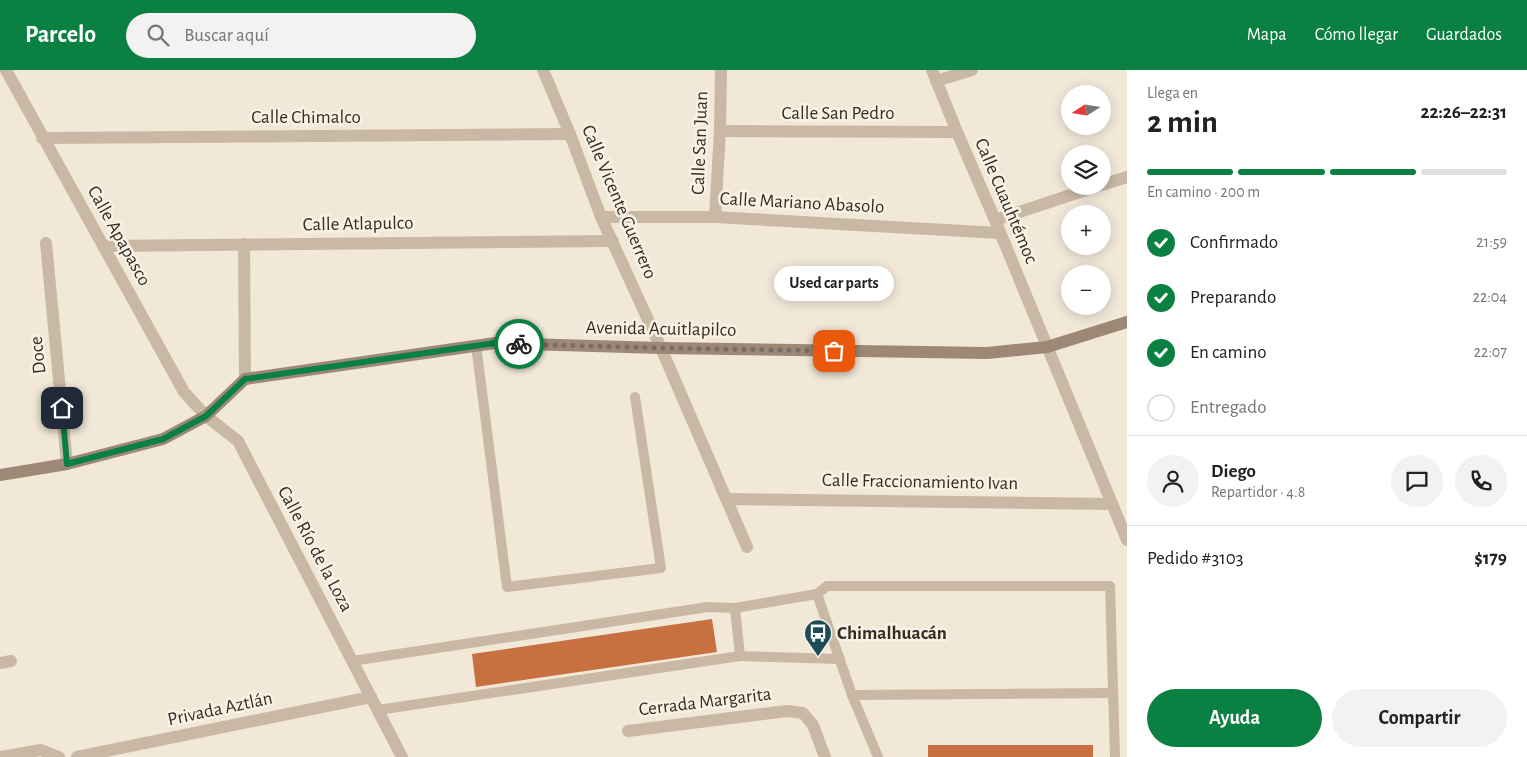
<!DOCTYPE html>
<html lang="es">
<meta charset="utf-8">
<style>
body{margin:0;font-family:"Alegreya Sans",sans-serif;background:#f2f2f2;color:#222;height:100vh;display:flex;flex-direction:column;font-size:19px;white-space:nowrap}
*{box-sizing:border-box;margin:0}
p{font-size:16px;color:#767676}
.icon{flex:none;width:28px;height:28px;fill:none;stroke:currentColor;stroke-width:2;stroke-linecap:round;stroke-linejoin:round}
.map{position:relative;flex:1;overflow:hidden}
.sheet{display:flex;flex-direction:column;background:#fff;width:400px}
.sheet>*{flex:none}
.needle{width:32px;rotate:258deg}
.buttons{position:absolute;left:1061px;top:15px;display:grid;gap:10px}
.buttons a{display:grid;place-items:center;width:50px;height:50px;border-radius:50%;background:#fff;box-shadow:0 2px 12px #0003;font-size:25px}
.pin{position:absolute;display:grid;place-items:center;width:42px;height:42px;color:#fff;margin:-21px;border-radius:10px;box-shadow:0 2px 8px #0006}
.courier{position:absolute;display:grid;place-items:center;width:50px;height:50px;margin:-25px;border:4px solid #0b8043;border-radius:50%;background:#fff;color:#222;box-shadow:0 1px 6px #0007}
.bubble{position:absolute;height:35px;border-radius:18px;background:#fff;box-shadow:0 2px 12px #0003;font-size:16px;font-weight:700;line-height:35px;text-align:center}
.summary em{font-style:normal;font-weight:700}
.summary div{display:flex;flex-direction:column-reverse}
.summary{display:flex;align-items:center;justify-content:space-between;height:85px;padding:0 20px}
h1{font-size:32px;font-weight:700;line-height:38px}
.bar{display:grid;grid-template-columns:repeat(4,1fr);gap:8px 5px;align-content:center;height:60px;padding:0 20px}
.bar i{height:6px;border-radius:4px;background:#e0e0e0}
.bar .active{background:#0b8043}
.bar p{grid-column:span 4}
.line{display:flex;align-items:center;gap:12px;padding:0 20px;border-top:1px solid #e0e0e0}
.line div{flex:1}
.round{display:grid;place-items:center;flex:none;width:52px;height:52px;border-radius:26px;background:#f2f2f2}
ol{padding:0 20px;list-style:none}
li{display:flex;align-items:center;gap:15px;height:55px}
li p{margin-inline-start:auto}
li .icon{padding:5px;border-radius:50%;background:#0b8043;color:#fff;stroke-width:4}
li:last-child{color:#767676}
li i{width:28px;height:28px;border:2px solid #e0e0e0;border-radius:50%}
.cta{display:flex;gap:10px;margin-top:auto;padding:10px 20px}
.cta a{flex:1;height:58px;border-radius:30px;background:#0b8043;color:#fff;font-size:20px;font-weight:700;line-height:58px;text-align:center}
.cta a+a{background:#f2f2f2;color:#222}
header{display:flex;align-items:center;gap:30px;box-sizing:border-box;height:70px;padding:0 25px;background:#0b8043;color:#fff}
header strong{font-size:24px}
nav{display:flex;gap:28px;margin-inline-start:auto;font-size:18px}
.search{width:350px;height:45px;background:#f2f2f2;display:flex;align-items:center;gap:12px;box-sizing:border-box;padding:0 18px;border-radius:28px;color:#767676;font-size:19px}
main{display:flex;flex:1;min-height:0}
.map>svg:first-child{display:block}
</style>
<header>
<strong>Parcelo</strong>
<div class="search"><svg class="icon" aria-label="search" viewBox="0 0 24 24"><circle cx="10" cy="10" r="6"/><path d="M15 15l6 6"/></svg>Buscar aquí</div>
<nav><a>Mapa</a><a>Cómo llegar</a><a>Guardados</a></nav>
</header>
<main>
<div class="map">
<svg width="1127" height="687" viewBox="0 0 1127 687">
<rect width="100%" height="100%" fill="#f1e8d8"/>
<g fill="#c87040">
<path d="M712,549L717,582L476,617L472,584Z"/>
<rect x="928" y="675" width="165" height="12"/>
</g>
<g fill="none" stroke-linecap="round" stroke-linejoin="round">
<g stroke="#c9b9a4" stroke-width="10">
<path d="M476,275L507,517L661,498L635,327"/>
<path d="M817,524L852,625L878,687"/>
<path d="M740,586L840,589"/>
<path d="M352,591L708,537L735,538L817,524L827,516H1110L1115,687"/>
<path d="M852,625L1113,623"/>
<path d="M378,640L740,586L735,538"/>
</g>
<g stroke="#c9b9a4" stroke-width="12">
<path d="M543,0L570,64L601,147L661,278L747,477"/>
<path d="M932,0L957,62L995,150L1127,470"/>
<path d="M936,11L972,0"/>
<path d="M720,61L957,62"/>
<path d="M42,68L570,64"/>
<path d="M1102,115L1127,107"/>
<path d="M601,147H715L1000,163"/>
<path d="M715,147L720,61L721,0"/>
<path d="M995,150L1098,116"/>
<path d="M46,173L67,394"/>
<path d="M244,174L245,309"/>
<path d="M103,176L613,171"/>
<path d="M727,429L1112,434"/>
<path d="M0,593L11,591"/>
<path d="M628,661L787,641L803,643L813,655L825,687"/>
<path d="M0,687L41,680L59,687"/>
<path d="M77,687L371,627"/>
</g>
<path stroke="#c9b9a4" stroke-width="12" d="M6,0L184,322L206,346L238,371L402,687"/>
<path stroke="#9d8876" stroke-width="12" d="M0,405L67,394L163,369L206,346L245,309L495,273L661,278L987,283L1047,277L1127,252"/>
</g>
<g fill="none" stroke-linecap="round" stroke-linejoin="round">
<path stroke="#776e64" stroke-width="5" stroke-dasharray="0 9" d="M519,274L661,278L834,281"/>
<path stroke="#0b8043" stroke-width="6" d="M62,338L67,394L163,369L206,346L245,309L495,273L519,274"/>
</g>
<defs>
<g id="bus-pin" transform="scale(1.4375)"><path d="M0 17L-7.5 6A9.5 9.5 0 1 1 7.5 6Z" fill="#1b4c57" stroke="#f9f2e4"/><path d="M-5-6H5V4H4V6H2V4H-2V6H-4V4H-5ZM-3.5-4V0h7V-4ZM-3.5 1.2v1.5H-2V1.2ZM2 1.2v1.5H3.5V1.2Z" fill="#fff"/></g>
</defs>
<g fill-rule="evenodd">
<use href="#bus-pin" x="818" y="563"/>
</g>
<g text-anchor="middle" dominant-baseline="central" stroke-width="5" stroke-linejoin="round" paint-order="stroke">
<g font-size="19" fill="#352c26" stroke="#f9f2e4">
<text x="838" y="43">Calle San Pedro</text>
<text x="306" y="47">Calle Chimalco</text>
<text transform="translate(700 73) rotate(-88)">Calle San Juan</text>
<text transform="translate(1006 131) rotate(67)">Calle Cuauhtémoc</text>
<text transform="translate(619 132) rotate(67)">Calle Vicente Guerrero</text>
<text transform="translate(802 133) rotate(3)">Calle Mariano Abasolo</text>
<text transform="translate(358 154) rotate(-1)">Calle Atlapulco</text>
<text transform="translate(119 166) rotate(61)">Calle Apapasco</text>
<text transform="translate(661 259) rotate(1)">Avenida Acuitlapilco</text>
<text transform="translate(38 285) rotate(-96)">Doce</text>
<text transform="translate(920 412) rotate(1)">Calle Fraccionamiento Ivan</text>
<text transform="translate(315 479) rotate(62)">Calle Río de la Loza</text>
<text transform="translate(705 632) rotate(-7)">Cerrada Margarita</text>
<text transform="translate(220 639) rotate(-12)">Privada Aztlán</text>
</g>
<g font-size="19" font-weight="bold" fill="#352c26" stroke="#f9f2e4" text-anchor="start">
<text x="837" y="563">Chimalhuacán</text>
</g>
</g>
</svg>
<div class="buttons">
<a><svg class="needle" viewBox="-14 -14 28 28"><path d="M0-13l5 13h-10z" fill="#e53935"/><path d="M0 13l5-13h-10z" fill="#767676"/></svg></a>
<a><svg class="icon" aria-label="layers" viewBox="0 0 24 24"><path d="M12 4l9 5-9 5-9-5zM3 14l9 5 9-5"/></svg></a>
<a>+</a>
<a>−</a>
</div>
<div class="pin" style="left:834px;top:281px;background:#ea580c"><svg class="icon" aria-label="bag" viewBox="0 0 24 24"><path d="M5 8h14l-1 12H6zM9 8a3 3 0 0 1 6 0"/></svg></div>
<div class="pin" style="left:62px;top:338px;background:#1f2937"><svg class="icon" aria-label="home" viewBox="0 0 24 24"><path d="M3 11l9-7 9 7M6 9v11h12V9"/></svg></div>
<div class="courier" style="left:519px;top:274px"><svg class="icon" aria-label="bike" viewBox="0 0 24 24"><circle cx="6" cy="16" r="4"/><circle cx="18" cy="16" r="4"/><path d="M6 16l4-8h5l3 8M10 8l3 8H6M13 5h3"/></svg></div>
<div class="bubble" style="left:774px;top:196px;width:120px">Used car parts</div>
</div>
<section class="sheet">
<div class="summary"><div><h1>2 min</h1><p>Llega en</p></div><em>22:26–22:31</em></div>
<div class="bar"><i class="active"></i><i class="active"></i><i class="active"></i><i></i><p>En camino · 200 m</p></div>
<ol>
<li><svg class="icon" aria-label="check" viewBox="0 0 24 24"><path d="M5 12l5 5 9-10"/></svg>Confirmado<p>21:59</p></li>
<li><svg class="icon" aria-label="check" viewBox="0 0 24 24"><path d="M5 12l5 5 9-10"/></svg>Preparando<p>22:04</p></li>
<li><svg class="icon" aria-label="check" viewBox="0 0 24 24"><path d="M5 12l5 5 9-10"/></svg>En camino<p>22:07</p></li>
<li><i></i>Entregado</li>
</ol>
<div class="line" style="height:90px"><a class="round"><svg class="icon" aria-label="person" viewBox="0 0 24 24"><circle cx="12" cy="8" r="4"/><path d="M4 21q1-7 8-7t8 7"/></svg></a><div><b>Diego</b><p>Repartidor · 4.8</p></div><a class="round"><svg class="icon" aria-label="chat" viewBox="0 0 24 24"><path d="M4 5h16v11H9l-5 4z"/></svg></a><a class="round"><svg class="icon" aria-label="phone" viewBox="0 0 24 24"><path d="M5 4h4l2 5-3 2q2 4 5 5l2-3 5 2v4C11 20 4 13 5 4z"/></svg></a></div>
<div class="line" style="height:65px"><div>Pedido #3103</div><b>$179</b></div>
<div class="cta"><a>Ayuda</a><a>Compartir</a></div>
</section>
</main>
